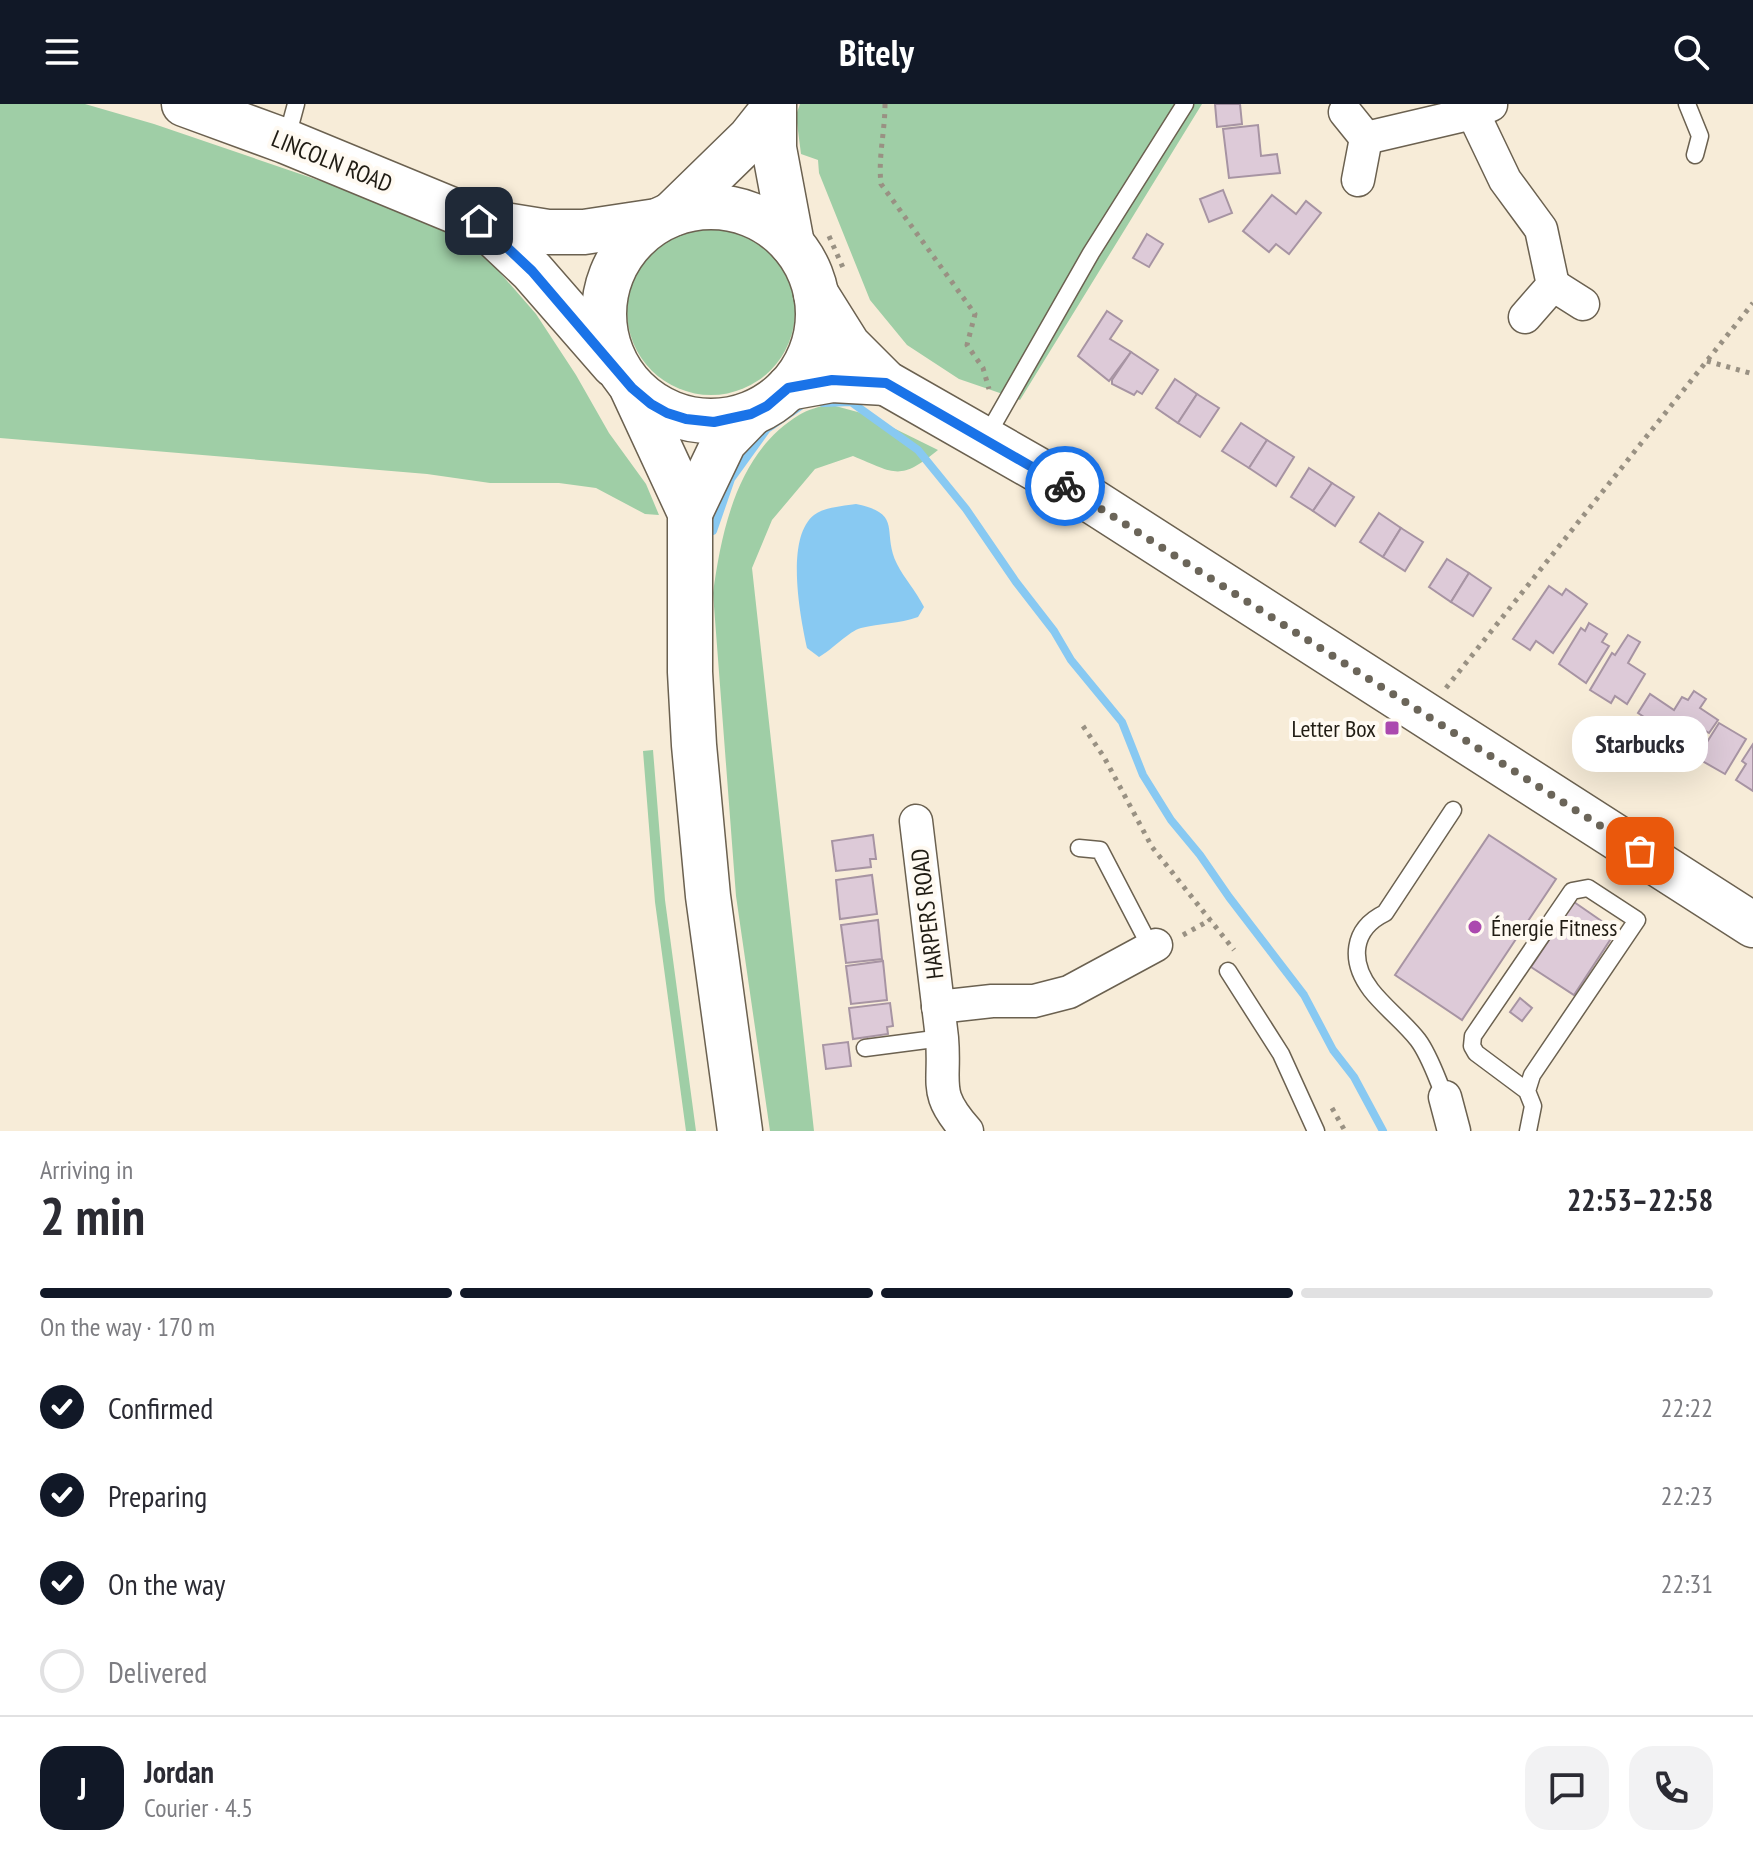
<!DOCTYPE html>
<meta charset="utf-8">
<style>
body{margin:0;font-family:"PT Sans Narrow",sans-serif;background:#f2f2f3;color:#2b2b33;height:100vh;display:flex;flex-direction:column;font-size:30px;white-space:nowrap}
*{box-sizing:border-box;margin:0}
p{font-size:26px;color:#7c7c81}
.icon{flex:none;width:44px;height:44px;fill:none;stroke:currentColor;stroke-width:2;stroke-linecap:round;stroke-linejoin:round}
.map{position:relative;height:1027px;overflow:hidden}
.details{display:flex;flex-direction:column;background:#fff;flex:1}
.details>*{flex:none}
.pin{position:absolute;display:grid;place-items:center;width:68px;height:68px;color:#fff;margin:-34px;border-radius:16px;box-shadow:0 4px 12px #0006}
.courier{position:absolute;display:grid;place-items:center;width:80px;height:80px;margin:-40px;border:6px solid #1a73e8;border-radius:50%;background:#fff;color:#222;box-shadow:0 2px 10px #0007}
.bubble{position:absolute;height:56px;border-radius:24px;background:#fff;box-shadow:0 8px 32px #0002;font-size:26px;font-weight:600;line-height:56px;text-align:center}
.summary em{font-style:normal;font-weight:600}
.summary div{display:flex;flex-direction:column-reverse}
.summary{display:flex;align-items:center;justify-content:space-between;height:136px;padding:0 40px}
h1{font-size:52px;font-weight:600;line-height:60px}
.bar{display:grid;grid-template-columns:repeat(4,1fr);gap:12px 8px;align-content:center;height:96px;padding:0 40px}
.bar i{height:10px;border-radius:6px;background:#e1e1e2}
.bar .current{background:#111827}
.bar p{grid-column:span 4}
.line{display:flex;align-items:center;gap:20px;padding:0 40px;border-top:2px solid #e1e1e2}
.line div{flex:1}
.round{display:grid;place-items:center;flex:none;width:84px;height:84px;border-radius:24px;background:#f2f2f3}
ol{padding:0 40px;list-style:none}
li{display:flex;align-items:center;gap:24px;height:88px}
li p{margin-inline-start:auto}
li .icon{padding:8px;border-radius:50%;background:#111827;color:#fff;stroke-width:4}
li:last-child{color:#7c7c81}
li i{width:44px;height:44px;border:4px solid #e1e1e2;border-radius:50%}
header{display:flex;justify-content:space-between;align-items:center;height:104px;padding:0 40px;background:#111827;color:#fff;font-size:36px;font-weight:600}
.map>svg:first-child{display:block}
</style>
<header><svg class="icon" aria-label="menu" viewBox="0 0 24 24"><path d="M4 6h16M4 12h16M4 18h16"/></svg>Bitely<svg class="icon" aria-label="search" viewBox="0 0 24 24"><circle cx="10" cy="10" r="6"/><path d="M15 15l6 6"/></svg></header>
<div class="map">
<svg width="1753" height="1027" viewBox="0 0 1753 1027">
<rect width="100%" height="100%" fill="#f7ecd8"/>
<g fill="#9fcea6">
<path d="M0,0H85L154,20L403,105L482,148L536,210L576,271L609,329L646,380L659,411L645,410L596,384L559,379H490L427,370L0,334Z"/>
<path d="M800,0H1202L1020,296L959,275L907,241L870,196L819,69L818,56L801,50L796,11Z"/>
<circle cx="711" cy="207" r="84"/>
<path d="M828,300L865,310L938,346C900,377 896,370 853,352L815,365L772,416L752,464L814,1027H770L736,792L713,489C722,424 738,348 799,311C807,306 819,303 828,300Z"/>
<path d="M653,646L665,796L696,1027H686L655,798L643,647Z"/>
</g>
<path fill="#88c9f2" d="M856,400C904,410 881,427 897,460C904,474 916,487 924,503L918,513C899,520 880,519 861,524C849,527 832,546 819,553L807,544C800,512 785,434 814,411C824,403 844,402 856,400Z"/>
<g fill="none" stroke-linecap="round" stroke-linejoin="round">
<g stroke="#88c9f2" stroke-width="8">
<path d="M823,299L851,298L918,346L966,405L1016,478L1054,527L1071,556L1122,618L1143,671L1171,716L1200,751L1229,793L1304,891L1333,946L1354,973L1383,1027"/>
<path d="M713,427L731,375L767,325L805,299"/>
</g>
</g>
<g fill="#ddcad8" stroke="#a794a3" stroke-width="2">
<path d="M1215,0H1240L1242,20L1217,23Z"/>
<path d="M1258,21L1261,52L1277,50L1280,69L1229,74L1223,25Z"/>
<path d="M1223,86L1232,109L1209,118L1200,95Z"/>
<path d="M1272,91L1296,110L1306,97L1321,109L1289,150L1276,140L1269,148L1243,127Z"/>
<path d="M1147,130L1163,140L1149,163L1133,154Z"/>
<path d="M1107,207L1122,217L1110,235L1131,248L1109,277L1078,252Z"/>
<path d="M1131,248L1158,266L1142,290L1137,287L1134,291L1112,280V276Z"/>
<path d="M1175,275L1197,290L1178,319L1156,304Z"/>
<path d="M1197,290L1219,304L1200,333L1178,319Z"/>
<path d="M1241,319L1267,336L1249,364L1222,347Z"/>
<path d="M1267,336L1294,353L1276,382L1249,364Z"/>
<path d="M1309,364L1332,379L1313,407L1291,393Z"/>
<path d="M1332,379L1354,393L1335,422L1313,407Z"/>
<path d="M1379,409L1401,424L1383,453L1360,438Z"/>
<path d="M1401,424L1423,438L1405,467L1383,453Z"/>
<path d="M1447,455L1469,469L1451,498L1429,483Z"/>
<path d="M1469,469L1491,484L1473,512L1451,498Z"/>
<path d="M1549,482L1562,491L1566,485L1587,500L1553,549L1536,537L1530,546L1513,535Z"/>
<path d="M1589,519L1607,530L1602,538L1609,542L1586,579L1559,560L1581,524L1585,527Z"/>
<path d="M1628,531L1640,538L1628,559L1645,570L1627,600L1615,592L1611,599L1590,586L1612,549L1615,551Z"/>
<path d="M1694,587L1706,595L1700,604L1718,616L1709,629L1704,626L1692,644L1677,634L1675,638L1660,628L1662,625L1638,609L1650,590L1674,606L1682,593L1688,596Z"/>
<path d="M1719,619L1746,635L1725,670L1697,654Z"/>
<path d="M1753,640V687L1736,676L1746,660L1742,657Z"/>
<path d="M873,731L876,755H870L871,763L836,767L832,737Z"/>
<path d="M1489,731L1556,775L1462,916L1395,871Z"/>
<path d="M872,771L877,810L840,815L836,776Z"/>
<path d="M1574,798L1616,827L1574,891L1531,863L1557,824L1551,820L1560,805L1566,809Z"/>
<path d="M878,816L882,855L846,859L841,821Z"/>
<path d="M883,857L887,896L851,900L846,862Z"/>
<path d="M1520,894L1532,904L1522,917L1510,908Z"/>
<path d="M890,899L893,922L887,923L888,930L853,935L849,904Z"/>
<path d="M848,938L851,962L826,965L823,941Z"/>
</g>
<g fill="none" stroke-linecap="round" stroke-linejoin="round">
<g stroke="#6b6150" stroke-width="19">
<g id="lane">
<path d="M1687,0L1700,32L1695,51"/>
<path d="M286,37L296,0"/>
<path d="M985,335L1091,149L1185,0"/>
<path d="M1079,744L1100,746L1151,844"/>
<path d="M1228,867L1281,950L1316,1027"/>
<path d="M865,944L942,934"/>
<path d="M1527,987L1532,971L1637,816L1588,784L1572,787L1473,932L1472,942L1476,949L1527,987L1533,1002L1528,1027"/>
<path d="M1445,993C1437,975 1430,952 1418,936C1404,918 1385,904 1371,886C1349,857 1352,825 1385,809L1453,706"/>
</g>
</g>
<g stroke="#6b6150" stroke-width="35">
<g id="street">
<path d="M1345,8L1366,34L1358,76"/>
<path d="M1473,9L1505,76L1541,125L1553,181L1525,213"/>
<path d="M1366,34L1473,9L1491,1"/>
<path d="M1553,181L1583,200"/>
<path d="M916,717L942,934C946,981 932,988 967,1027"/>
<path d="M938,903L992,897H1034L1069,888L1156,841"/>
<path d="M1445,993L1454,1027"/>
</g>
</g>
<g stroke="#6b6150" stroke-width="47">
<g id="secondary">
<path d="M816,190L848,241L886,279L1089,395L1753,821"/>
<path d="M788,284L832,276L886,279"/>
</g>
</g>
<g stroke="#6b6150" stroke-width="47">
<g id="highway">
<path d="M184,0L285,37L479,117L548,128H584L657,117"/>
<path d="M774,0V44L792,140"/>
<circle cx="711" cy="210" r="107"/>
<path d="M672,110L750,34L773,5"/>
<path d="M479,117L532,167L614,261"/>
<path d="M632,284L690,409V568L694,641L708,792L740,1027"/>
<path d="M690,409L724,338L751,310"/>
</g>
</g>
<g stroke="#999183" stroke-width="5" stroke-dasharray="4 6" stroke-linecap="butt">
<path d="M885,0C885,28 878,52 881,80L975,210L967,241L983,264L989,285"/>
<path d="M829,132L844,166"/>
<path d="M1707,257L1753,270"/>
<path d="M1446,584L1753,199"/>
<path d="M1083,622L1104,653L1152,743L1234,846"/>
<path d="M1183,831L1210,816"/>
<path d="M1332,1004L1345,1027"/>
</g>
<use href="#lane" stroke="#fff" stroke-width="16"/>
<use href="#street" stroke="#fff" stroke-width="32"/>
<use href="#secondary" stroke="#fff" stroke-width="44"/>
<use href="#highway" stroke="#fff" stroke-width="44"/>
</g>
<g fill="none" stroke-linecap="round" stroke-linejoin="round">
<path stroke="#6b6559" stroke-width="8" stroke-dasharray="0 14.4" d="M1065,382L1640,747"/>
<path stroke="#1a73e8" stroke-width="10" d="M479,117L532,167L632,284L651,300L667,309L686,315L714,318L751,310L767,302L788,284L832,276L886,279L1065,382"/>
</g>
<g fill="#ab49af" stroke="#fffaf2" stroke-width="3">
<rect x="1384" y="616" width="16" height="16" rx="4"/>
<circle cx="1475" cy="823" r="8"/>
</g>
<g text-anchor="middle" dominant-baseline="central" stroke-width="8" stroke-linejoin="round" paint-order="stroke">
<g font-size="24" fill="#201c14" stroke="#fffaf2">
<text transform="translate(332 57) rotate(22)">LINCOLN ROAD</text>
<text transform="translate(927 810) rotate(-97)">HARPERS ROAD</text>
</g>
<g font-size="24" fill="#201c14" stroke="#fffaf2" text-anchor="end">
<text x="1376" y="624">Letter Box</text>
<text x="1491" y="823" text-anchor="start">Énergie Fitness</text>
</g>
</g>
</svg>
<div class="pin" style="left:1640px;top:747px;background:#ea580c"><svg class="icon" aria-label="bag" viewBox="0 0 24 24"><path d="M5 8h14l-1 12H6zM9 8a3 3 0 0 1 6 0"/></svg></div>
<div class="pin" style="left:479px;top:117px;background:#1f2937"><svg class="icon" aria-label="home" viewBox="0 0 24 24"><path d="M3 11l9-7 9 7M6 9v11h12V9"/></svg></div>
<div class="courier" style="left:1065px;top:382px"><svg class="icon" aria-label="bike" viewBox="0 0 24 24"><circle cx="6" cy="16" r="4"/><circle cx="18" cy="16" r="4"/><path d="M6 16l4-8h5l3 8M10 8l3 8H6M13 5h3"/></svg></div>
<div class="bubble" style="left:1572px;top:612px;width:136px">Starbucks</div>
</div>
<section class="details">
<div class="summary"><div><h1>2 min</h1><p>Arriving in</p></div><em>22:53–22:58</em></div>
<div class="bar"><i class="current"></i><i class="current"></i><i class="current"></i><i></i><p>On the way · 170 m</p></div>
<ol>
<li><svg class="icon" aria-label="check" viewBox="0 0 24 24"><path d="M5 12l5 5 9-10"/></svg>Confirmed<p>22:22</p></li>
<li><svg class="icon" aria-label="check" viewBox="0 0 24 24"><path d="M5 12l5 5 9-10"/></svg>Preparing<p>22:23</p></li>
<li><svg class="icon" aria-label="check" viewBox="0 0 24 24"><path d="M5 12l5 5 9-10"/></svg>On the way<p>22:31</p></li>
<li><i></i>Delivered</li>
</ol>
<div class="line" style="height:144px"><b class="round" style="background:#111827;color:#fff">J</b><div><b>Jordan</b><p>Courier · 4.5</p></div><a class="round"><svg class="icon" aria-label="chat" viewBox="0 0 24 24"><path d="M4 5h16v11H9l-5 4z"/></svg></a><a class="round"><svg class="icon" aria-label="phone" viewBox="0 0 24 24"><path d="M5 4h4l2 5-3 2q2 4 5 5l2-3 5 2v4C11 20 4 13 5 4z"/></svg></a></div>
</section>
